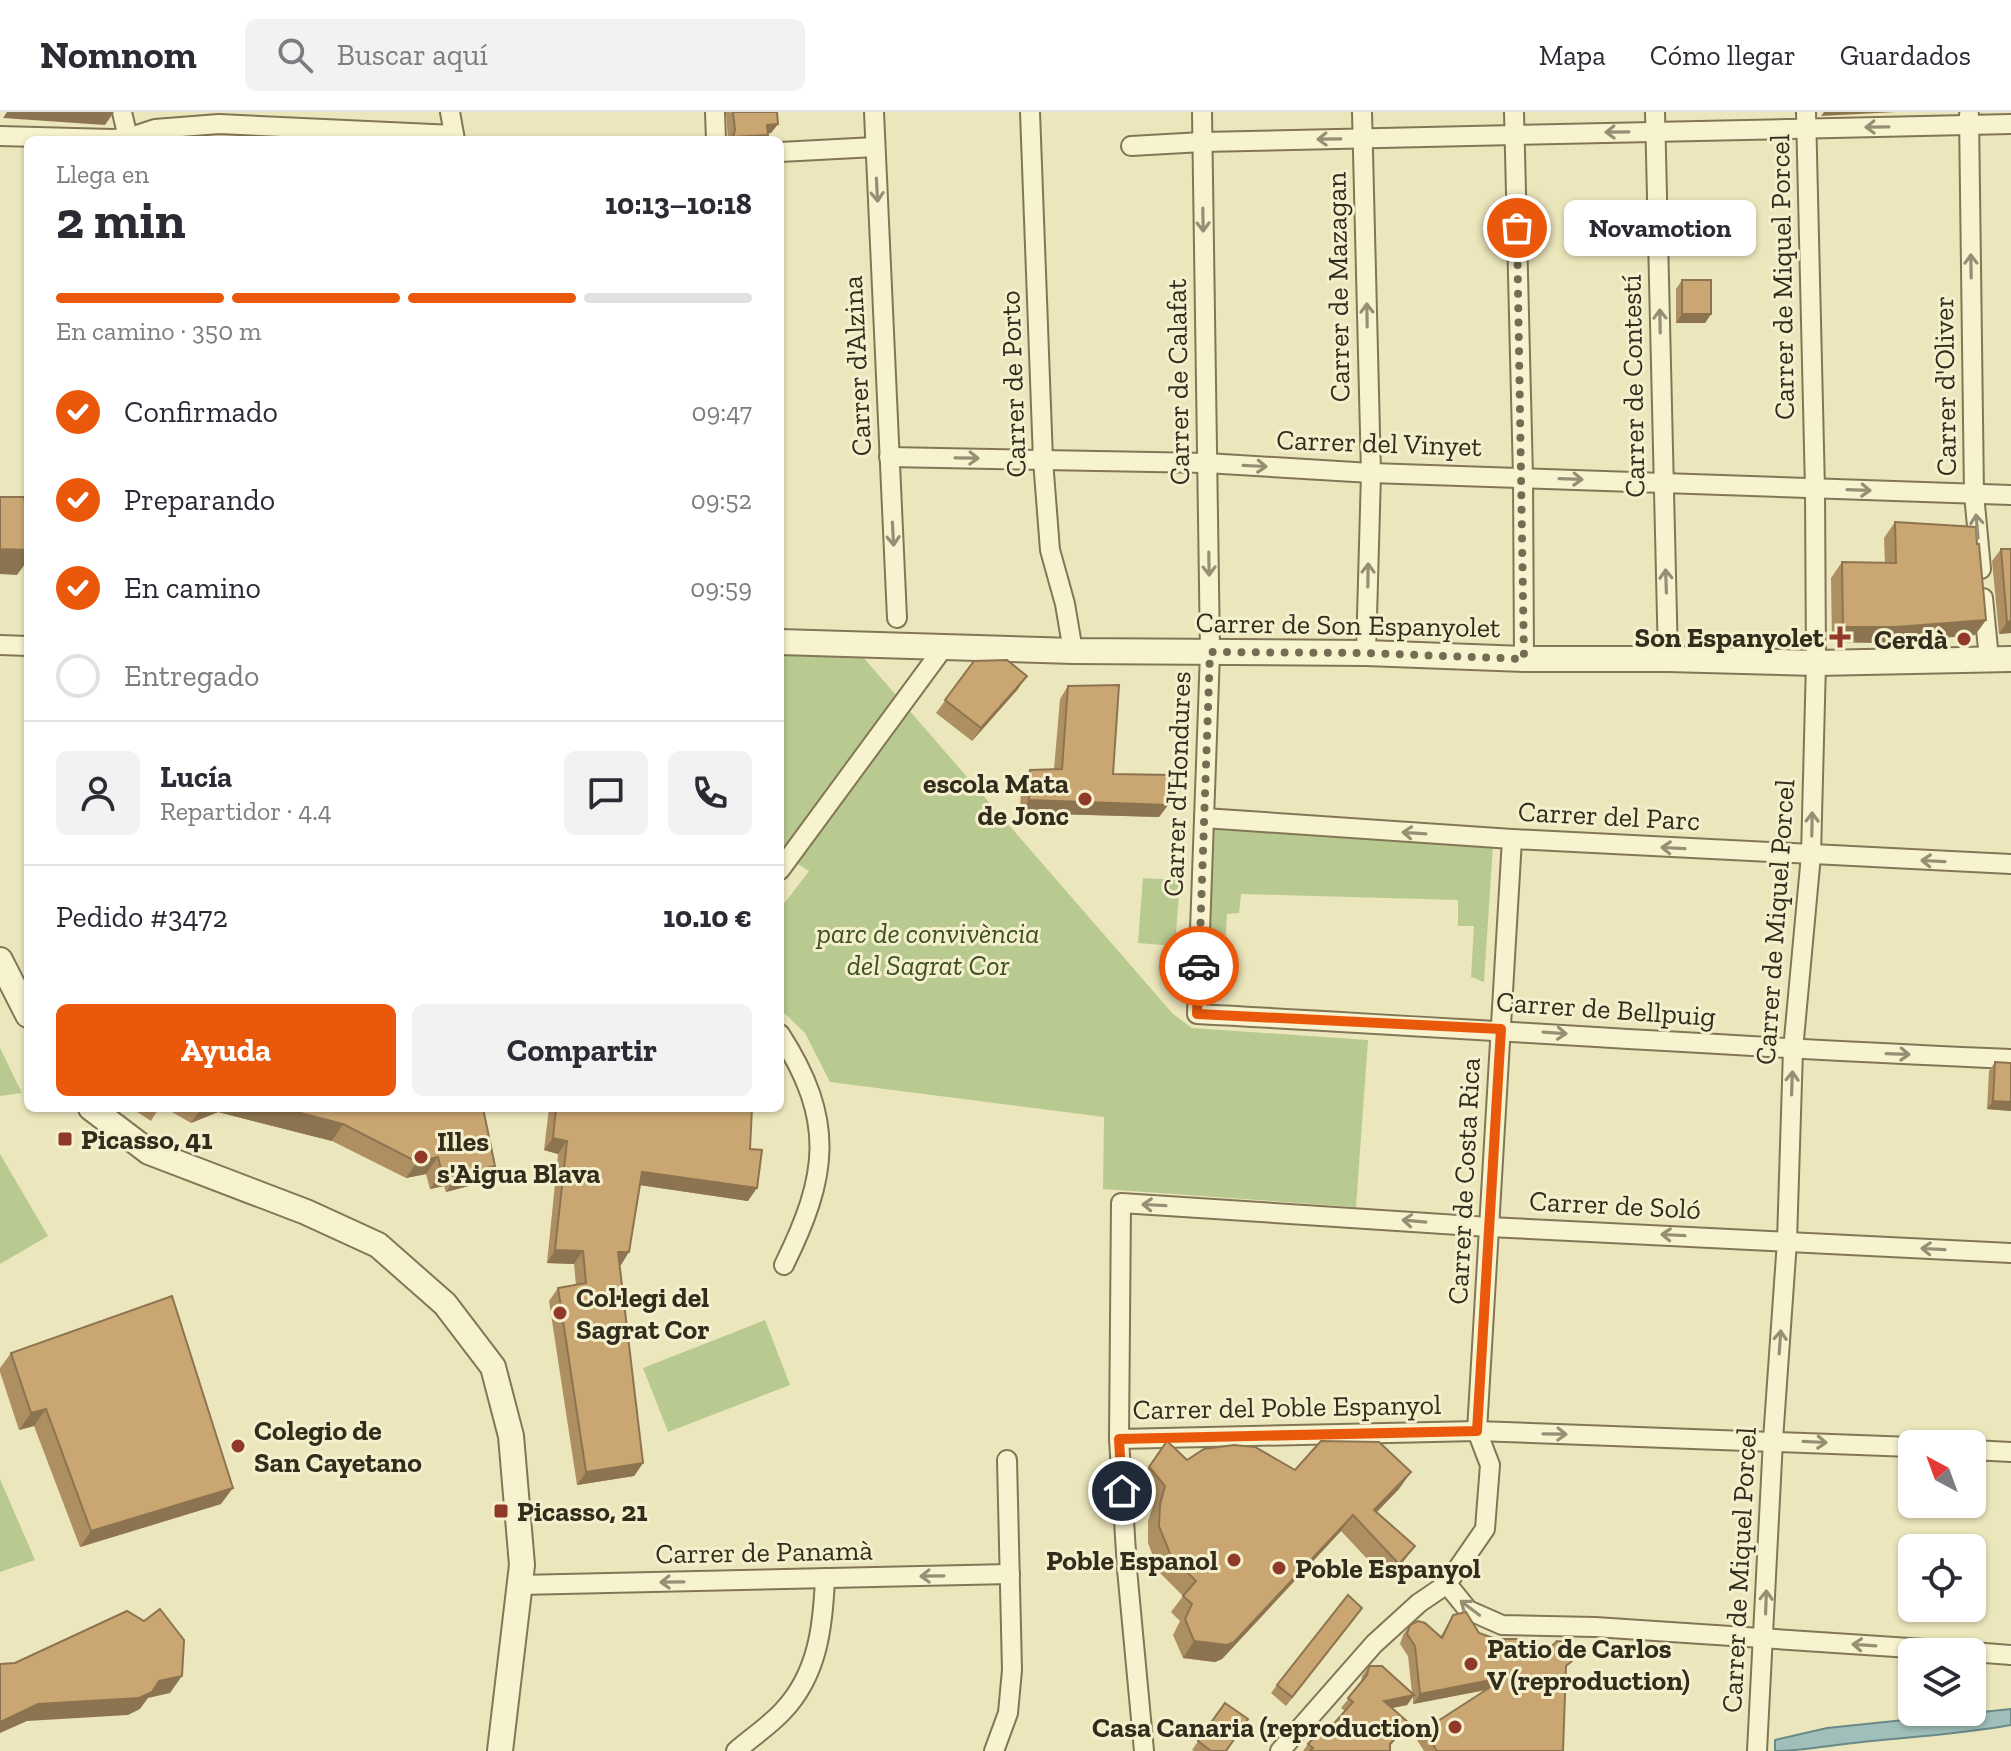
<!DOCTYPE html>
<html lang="es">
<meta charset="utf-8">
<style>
body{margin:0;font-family:"Zilla Slab",serif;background:#f2f2f3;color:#2b2b33;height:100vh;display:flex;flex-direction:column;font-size:30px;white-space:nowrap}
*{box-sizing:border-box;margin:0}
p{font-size:26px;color:#7c7c81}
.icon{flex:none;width:44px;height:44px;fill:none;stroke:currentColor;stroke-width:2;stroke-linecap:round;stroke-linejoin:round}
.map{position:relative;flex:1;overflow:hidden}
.sheet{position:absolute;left:24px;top:24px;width:760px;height:976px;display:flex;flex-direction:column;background:#fff;border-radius:12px;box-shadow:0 2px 6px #0004}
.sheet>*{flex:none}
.needle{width:52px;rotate:319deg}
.tools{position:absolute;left:1898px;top:1318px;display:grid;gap:16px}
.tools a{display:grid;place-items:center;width:88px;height:88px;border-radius:12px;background:#fff;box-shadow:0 2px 6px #0004;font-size:40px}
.pin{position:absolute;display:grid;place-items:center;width:68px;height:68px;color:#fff;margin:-34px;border:4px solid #fff;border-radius:50%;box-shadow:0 2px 8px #0007}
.courier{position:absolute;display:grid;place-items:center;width:80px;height:80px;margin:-40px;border:6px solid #ea580c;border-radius:50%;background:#fff;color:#222;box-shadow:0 2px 10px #0007}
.bubble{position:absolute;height:56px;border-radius:12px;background:#fff;box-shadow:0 2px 6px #0004;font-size:26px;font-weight:700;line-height:56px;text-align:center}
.summary em{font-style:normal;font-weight:700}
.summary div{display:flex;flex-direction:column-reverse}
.summary{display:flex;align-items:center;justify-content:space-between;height:136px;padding:0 32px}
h1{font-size:52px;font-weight:700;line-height:60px}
.bar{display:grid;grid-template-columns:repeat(4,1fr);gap:12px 8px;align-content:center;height:96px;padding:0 32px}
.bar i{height:10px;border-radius:6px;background:#e1e1e2}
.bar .active{background:#ea580c}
.bar p{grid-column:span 4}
.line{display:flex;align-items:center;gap:20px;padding:0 32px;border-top:2px solid #e1e1e2}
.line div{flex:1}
.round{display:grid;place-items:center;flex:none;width:84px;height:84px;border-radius:12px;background:#f2f2f3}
ol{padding:0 32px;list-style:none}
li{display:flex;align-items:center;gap:24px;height:88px}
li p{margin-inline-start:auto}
li .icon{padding:8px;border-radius:50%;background:#ea580c;color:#fff;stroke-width:4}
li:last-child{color:#7c7c81}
li i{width:44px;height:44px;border:4px solid #e1e1e2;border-radius:50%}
.button{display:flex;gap:16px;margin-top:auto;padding:16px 32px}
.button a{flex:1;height:92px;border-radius:12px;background:#ea580c;color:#fff;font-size:32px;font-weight:700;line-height:92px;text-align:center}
.button a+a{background:#f2f2f3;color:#2b2b33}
header{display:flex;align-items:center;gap:48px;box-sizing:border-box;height:112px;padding:0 40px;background:#fff;border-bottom:2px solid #e1e1e2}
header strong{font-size:38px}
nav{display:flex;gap:44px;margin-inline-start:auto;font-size:28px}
.search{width:560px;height:72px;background:#f2f2f3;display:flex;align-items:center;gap:20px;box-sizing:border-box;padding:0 28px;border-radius:12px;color:#7c7c81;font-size:30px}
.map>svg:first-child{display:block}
</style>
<header>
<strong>Nomnom</strong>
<div class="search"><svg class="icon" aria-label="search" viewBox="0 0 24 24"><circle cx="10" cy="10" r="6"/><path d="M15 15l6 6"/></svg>Buscar aquí</div>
<nav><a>Mapa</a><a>Cómo llegar</a><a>Guardados</a></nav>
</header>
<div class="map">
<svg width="2011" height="1639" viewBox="0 0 2011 1639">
<rect width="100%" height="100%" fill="#ece6bc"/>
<g fill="#b9ca91">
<path d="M780,540L862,544L1173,902L1192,916L1368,928L1356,1095L1103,1077L1104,1005L830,970L805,921L780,897V797L809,759L780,741Z"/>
<path d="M1209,714L1493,733L1484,870L1471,865L1474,814H1458V788L1241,782L1239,801L1227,802L1224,852L1205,853Z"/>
<path d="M1143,766L1180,768L1175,834L1138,831Z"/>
<path d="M0,936L22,981L0,984Z"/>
<path d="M0,1042L48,1124L0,1152Z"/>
<path d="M765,1208L790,1273L668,1320L643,1256Z"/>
<path d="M0,1367L35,1448L0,1460Z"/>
</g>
<path fill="#a0beba" stroke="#688a88" stroke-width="2" d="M2011,1597V1613C1961,1622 1912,1625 1862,1630C1832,1633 1804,1639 1775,1639V1628L1827,1616Z"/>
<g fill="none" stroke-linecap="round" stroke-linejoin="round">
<g stroke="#837656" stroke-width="22">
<g id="minor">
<path d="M122,0L128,26"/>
<path d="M450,0L455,28"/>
<path d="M715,0L716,28"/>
<path d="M874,0L897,506"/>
<path d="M1030,0L1043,348L1050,438L1065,492L1073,539"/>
<path d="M1202,0L1210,540L1197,902C1469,916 1740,936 2011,947"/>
<path d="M1362,0L1371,361L1366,541"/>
<path d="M1514,0L1523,365L1524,547"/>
<path d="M1655,0L1668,547"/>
<path d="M1969,3L1974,382L1981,457"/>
<path d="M0,24L112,27L128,26L155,17L219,12L454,23"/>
<path d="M1131,34L1202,30L2011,12"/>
<path d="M780,40L875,35"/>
<path d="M889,345L1206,351L1371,361L2011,383"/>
<path d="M1983,486L1989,547"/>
<path d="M0,533L28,534"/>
<path d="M1204,706L1512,727L2011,752"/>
<path d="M780,758L944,535"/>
<path d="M780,922C836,1009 828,1064 784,1153"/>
<path d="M1119,1327L1477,1319L1912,1335"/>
<path d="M1972,1338L2011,1340"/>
<path d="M1447,1472L1468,1498L1502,1513L1595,1515L1970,1540"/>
<path d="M519,1473L1010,1462"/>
<path d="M1972,1540L2011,1543"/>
<path d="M736,1639C751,1626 769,1614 783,1599C818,1562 823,1514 825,1466"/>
<path d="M994,1639L1008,1601L1012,1558L1007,1348"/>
<path d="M1144,1639L1127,1457L1119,1327L1121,1091L1489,1115L2011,1141"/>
<path d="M1280,1639L1374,1532L1419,1491L1447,1472L1485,1417L1490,1353L1477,1319L1512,727"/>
<path d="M1757,1639L1773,1328L1787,1129L1793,938L1811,743L1816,551L1815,377L1806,0"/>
</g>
</g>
<g stroke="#837656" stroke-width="28">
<g id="tertiary">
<path d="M780,530L1073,539L1366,541L1524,547H1668L1816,551L2011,547"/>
<path d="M0,848L28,903"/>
<path d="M91,996L149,1040L306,1100L378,1133L445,1192L493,1255L511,1324L522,1453L500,1639"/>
</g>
</g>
<use href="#minor" stroke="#f8f3cf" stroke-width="18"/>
<use href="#tertiary" stroke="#f8f3cf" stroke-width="24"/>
</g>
<g fill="#ae8f62">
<path d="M726,0H777L778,12L771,21L767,22L764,28H728Z"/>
<path d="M1682,168L1711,202L1705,211H1676V177Z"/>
<path d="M1895,410L1977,432L1986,508L1975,523L1885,531L1832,530L1831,466L1842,450L1885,451L1884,426Z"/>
<path d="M2001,437L2011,521L1999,522L1992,449Z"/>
<path d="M974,549L1018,577L972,629L936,601Z"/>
<path d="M1068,574L1113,662L1168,693L1159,705L1020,701L1021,671L1030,658L1054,657L1060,587Z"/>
<path d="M1995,950L2011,951V999L1987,997L1989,959Z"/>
<path d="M131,996H159L151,1009Z"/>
<path d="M165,996H483L495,1054L484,1070L446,1080L444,1074L430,1077L426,1062L406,1066L332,1029L218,1000L191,1011Z"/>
<path d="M549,996H752L748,1089L639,1073L629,1140L619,1153L643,1351L634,1364L577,1373L549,1189L558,1176L576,1173L574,1152L547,1151L558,1042L544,1038Z"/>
<path d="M11,1241L221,1392L80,1435L34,1314L19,1318L0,1260V1256Z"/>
<path d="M1167,1329L1187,1348L1295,1358L1399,1377L1377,1400L1403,1450L1388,1469L1341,1419L1222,1547L1215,1550L1183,1546L1173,1523L1180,1509L1171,1500L1183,1484L1159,1460L1148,1431V1409L1154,1391L1137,1372Z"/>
<path d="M1453,1503L1479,1521L1524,1537L1566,1557L1563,1639H1424L1417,1628L1424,1618L1487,1578L1413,1592V1585L1407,1593L1392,1596L1409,1611L1390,1634V1639H1303L1308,1632L1324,1623L1345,1599L1341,1596L1361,1571L1362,1564L1369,1554L1412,1581L1408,1544L1400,1532L1403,1523L1410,1513L1441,1524Z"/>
<path d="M1356,1505L1286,1594L1271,1581L1277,1573Z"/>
<path d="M1225,1591L1226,1639H1194L1192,1638Z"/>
</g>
<g fill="#8d7450">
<path d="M7,0H114L105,13L3,6Z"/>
<path d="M1824,0H1896L1821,4Z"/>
<path d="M778,12L771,21L760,22L767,13Z"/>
<path d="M768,23L764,28H731L733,25Z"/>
<path d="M1682,202H1711L1705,211H1676Z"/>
<path d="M0,437L28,438V448L17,463L0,462Z"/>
<path d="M1986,508L1975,523L1885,531L1832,530L1843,515Z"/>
<path d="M2011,509V521L1999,522L2007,510Z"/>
<path d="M1027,564L1018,577L972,629L981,616Z"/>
<path d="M1029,688L1168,693L1159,705L1020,701Z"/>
<path d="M1993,989L2011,990V999L1987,997Z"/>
<path d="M201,996H281L343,1012L332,1029L218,1000L191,1011Z"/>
<path d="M553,1026L567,1029L558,1042L544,1038Z"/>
<path d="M438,1045L426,1062L406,1066L417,1050Z"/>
<path d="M495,1054L484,1070L446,1080L458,1063Z"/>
<path d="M455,1058L444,1074L430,1077L442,1061Z"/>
<path d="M642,1060L757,1076L748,1089L633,1072Z"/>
<path d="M555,1138L583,1139L574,1152L547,1151Z"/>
<path d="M618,1140H629L621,1153L609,1152Z"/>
<path d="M46,1297L34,1314L19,1318L31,1301Z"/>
<path d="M643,1351L634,1364L577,1373L586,1360Z"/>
<path d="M1411,1360L1399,1377L1363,1414L1374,1398Z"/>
<path d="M233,1376L221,1392L80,1435L91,1419Z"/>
<path d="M1353,1403L1341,1419L1222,1547L1215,1550L1183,1546L1194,1529Z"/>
<path d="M1415,1434L1403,1450L1388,1469L1399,1452Z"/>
<path d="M182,1564L170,1581L148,1586L140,1597L128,1603L27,1609L0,1621V1610L38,1592Z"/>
<path d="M1506,1565L1499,1575L1413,1592L1420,1582Z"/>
<path d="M1414,1583L1407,1593L1377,1599L1384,1589Z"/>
</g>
<g fill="#caa672" stroke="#8d7450" stroke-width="2">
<path d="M733,0H777L778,12L767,13L768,23L733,25L735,18Z"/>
<rect x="1682" y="168" width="29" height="34"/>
<path d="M0,385H24L28,405V438L0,437Z"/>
<path d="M1895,410L1976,415L1977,432H1979L1986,508L1896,515H1843L1842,450L1896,451Z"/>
<path d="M2001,437H2011V509L2007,510Z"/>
<path d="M1007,548L1027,564L981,616L945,588L974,549Z"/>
<path d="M1119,573L1113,662L1173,663L1168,693L1029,688L1030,658L1062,657L1068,574Z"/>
<path d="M1995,950L2011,951V990L1993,989Z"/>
<path d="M281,996H483L495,1054L458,1063L455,1058L442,1061L438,1045L417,1050L343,1012Z"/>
<path d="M556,996H752L750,1037L762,1038L757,1076L642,1060L629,1140H618L643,1351L586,1360L558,1176L586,1171L583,1139L555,1138L567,1029L553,1026Z"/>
<path d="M172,1184L233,1376L91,1419L46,1297L31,1301L11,1241Z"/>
<path d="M1167,1329L1187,1348L1204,1337L1234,1333L1255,1335L1295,1358L1321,1329L1379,1330L1411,1360L1374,1398L1415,1434L1399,1452L1353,1403L1234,1530L1227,1533L1194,1529L1185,1507L1192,1492L1183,1484L1196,1469L1171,1444L1159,1414L1160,1392L1165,1374L1149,1355Z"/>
<path d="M1348,1483L1362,1496L1292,1585L1277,1573Z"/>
<path d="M160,1497L184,1528L182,1564L159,1569L152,1580L139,1586L38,1592L0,1610V1552L15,1551L127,1499L144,1509Z"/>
<path d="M1466,1500L1479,1521L1496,1527H1524V1537H1549L1557,1529L1566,1530L1573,1538L1572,1549L1566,1554L1563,1639H1437L1424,1618L1506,1565L1420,1582L1415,1534L1407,1522L1410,1513L1418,1509L1425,1511L1442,1526L1453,1503Z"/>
<path d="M1369,1554H1382L1414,1583L1384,1589L1409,1611L1390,1632V1639H1310L1313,1636L1308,1632L1320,1619L1324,1623L1353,1590L1348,1586L1367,1563Z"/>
<path d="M1225,1591L1248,1607L1226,1639H1211L1198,1629Z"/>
</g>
<defs><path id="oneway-shaft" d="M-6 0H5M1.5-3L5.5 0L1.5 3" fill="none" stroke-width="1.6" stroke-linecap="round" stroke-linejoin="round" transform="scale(2)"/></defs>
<g stroke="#968f75">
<use href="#oneway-shaft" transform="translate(1877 15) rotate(179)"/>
<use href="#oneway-shaft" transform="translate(1617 20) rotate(179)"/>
<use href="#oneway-shaft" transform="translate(1329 27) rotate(179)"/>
<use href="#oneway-shaft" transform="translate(877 78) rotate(87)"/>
<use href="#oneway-shaft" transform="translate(1203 108) rotate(89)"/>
<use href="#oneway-shaft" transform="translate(1971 154) rotate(-91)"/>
<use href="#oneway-shaft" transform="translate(1367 203) rotate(-91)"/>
<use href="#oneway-shaft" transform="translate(1660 209) rotate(-91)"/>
<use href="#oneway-shaft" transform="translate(967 346) rotate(1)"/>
<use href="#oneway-shaft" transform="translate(1255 354) rotate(3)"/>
<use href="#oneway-shaft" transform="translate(1571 367) rotate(2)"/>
<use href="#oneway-shaft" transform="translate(1859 378) rotate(2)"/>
<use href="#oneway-shaft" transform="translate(1977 414) rotate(-95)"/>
<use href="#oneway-shaft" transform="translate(893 422) rotate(87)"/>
<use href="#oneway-shaft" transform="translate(1209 452) rotate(89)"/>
<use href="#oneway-shaft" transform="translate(1368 463) rotate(-89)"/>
<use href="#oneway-shaft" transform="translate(1666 469) rotate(-92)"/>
<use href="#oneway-shaft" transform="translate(1812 712) rotate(-89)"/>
<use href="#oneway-shaft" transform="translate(1414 721) rotate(-176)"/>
<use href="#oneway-shaft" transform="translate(1673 736) rotate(-177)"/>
<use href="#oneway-shaft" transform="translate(1933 749) rotate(-177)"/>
<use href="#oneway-shaft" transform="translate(1555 921) rotate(4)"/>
<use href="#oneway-shaft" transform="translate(1898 942) rotate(2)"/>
<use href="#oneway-shaft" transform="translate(1792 971) rotate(-88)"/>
<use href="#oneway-shaft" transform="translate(1154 1093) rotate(-177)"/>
<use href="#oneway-shaft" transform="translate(1414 1109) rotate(-175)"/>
<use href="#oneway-shaft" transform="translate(1673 1123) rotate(-177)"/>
<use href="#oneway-shaft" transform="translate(1933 1137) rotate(-177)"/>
<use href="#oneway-shaft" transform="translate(1780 1230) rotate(-86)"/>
<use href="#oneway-shaft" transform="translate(1555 1322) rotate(1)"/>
<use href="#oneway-shaft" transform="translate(1815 1330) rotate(3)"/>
<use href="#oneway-shaft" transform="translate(932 1464) rotate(179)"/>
<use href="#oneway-shaft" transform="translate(672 1470) rotate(179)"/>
<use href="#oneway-shaft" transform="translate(1766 1490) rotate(-88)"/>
<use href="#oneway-shaft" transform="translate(1470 1496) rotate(-143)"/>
<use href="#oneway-shaft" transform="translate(1864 1533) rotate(-176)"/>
</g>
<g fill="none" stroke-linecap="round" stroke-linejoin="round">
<path stroke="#746c53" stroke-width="8" stroke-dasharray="0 14.4" d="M1199,854L1210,540L1366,541L1524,547L1517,116"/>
<path stroke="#ea580c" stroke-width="10" d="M1122,1379L1119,1327L1477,1319L1501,917L1197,902L1199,854"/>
</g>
<g fill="#913928" stroke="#f4efcc" stroke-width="3">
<path d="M1836 513h8v8h8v8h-8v8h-8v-8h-8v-8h8z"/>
<circle cx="1964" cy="527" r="8"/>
<circle cx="1085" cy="687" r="8"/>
<rect x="57" y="1019" width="16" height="16" rx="4"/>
<circle cx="421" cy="1045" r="8"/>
<circle cx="560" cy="1201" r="8"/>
<circle cx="238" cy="1334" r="8"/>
<rect x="493" y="1391" width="16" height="16" rx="4"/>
<circle cx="1234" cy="1448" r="8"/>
<circle cx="1279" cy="1456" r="8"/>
<circle cx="1471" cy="1552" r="8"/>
<circle cx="1455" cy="1615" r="8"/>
</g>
<g text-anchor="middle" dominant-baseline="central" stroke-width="6" stroke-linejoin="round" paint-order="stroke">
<g font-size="28" fill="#332b1b" stroke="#f4efcc">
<text transform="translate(1782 165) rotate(-91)">Carrer de Miquel Porcel</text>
<text transform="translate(1338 175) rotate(-91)">Carrer de Mazagan</text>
<text transform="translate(857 254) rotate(-93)">Carrer d'Alzina</text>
<text transform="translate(1178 270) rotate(-91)">Carrer de Calafat</text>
<text transform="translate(1013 272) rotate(-92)">Carrer de Porto</text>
<text transform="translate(1633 274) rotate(-91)">Carrer de Contestí</text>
<text transform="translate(1945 274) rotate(-91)">Carrer d'Oliver</text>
<text transform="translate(1379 331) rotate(2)">Carrer del Vinyet</text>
<text transform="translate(1348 513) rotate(1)">Carrer de Son Espanyolet</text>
<text transform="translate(1177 672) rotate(-88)">Carrer d'Hondures</text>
<text transform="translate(1609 704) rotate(3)">Carrer del Parc</text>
<text transform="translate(1775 810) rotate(-86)">Carrer de Miquel Porcel</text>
<text transform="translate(1606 897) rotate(4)">Carrer de Bellpuig</text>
<text transform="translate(1464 1069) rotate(-87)">Carrer de Costa Rica</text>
<text transform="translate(1615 1093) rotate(3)">Carrer de Soló</text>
<text transform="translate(1287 1295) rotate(-1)">Carrer del Poble Espanyol</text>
<text transform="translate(764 1440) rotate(-1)">Carrer de Panamà</text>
<text transform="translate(1739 1458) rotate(-87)">Carrer de Miquel Porcel</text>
</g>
<g font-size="28" font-weight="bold" fill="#332b1b" stroke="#f4efcc" text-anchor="start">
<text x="1824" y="525" text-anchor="end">Son Espanyolet</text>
<text x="1948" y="527" text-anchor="end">Cerdà</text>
<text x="1069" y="671" text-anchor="end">escola Mata<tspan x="1069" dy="32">de Jonc</tspan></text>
<text x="81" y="1027">Picasso, 41</text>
<text x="437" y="1029">Illes<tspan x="437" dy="32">s'Aigua Blava</tspan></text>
<text x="576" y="1185">Col·legi del<tspan x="576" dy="32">Sagrat Cor</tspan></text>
<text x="254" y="1318">Colegio de<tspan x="254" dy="32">San Cayetano</tspan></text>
<text x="517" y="1399">Picasso, 21</text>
<text x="1218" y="1448" text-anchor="end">Poble Espanol</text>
<text x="1295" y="1456">Poble Espanyol</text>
<text x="1487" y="1536">Patio de Carlos<tspan x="1487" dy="32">V (reproduction)</tspan></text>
<text x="1439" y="1615" text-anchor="end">Casa Canaria (reproduction)</text>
</g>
<g font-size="28" font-style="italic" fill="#3c4f22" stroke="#f4efcc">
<text x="928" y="821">parc de convivència<tspan x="928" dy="32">del Sagrat Cor</tspan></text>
</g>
</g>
</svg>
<div class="tools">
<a><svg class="needle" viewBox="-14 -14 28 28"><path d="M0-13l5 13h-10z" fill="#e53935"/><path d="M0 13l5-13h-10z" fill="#7c7c81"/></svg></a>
<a><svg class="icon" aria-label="locate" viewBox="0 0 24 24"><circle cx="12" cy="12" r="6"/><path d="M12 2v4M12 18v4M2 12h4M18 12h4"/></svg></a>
<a><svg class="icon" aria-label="layers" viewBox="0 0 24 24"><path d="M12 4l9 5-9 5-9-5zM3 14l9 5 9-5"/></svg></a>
</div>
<div class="pin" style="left:1517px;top:116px;background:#ea580c"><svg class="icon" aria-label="bag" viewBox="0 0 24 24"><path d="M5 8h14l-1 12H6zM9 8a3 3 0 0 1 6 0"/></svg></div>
<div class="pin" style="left:1122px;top:1379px;background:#1f2937"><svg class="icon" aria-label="home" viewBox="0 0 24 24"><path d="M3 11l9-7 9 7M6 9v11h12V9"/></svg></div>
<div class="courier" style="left:1199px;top:854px"><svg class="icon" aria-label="car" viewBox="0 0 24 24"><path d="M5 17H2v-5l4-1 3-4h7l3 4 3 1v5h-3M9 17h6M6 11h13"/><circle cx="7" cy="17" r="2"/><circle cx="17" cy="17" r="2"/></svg></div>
<div class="bubble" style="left:1564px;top:88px;width:192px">Novamotion</div>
<section class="sheet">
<div class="summary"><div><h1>2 min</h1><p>Llega en</p></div><em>10:13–10:18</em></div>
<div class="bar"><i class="active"></i><i class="active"></i><i class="active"></i><i></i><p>En camino · 350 m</p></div>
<ol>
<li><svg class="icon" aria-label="check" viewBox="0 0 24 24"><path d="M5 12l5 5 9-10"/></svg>Confirmado<p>09:47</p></li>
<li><svg class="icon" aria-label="check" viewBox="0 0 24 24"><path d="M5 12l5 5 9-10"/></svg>Preparando<p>09:52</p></li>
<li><svg class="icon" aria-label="check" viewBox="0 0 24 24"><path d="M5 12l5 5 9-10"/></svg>En camino<p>09:59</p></li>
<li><i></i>Entregado</li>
</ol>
<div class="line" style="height:144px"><a class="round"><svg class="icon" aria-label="person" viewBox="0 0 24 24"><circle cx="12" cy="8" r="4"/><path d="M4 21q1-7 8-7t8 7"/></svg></a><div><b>Lucía</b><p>Repartidor · 4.4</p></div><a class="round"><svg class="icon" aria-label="chat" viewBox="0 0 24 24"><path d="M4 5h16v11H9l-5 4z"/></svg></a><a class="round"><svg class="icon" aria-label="phone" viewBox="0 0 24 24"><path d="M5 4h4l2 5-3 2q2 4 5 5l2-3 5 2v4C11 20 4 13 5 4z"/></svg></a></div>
<div class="line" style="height:104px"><div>Pedido #3472</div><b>10.10 €</b></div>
<div class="button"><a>Ayuda</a><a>Compartir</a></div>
</section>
</div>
